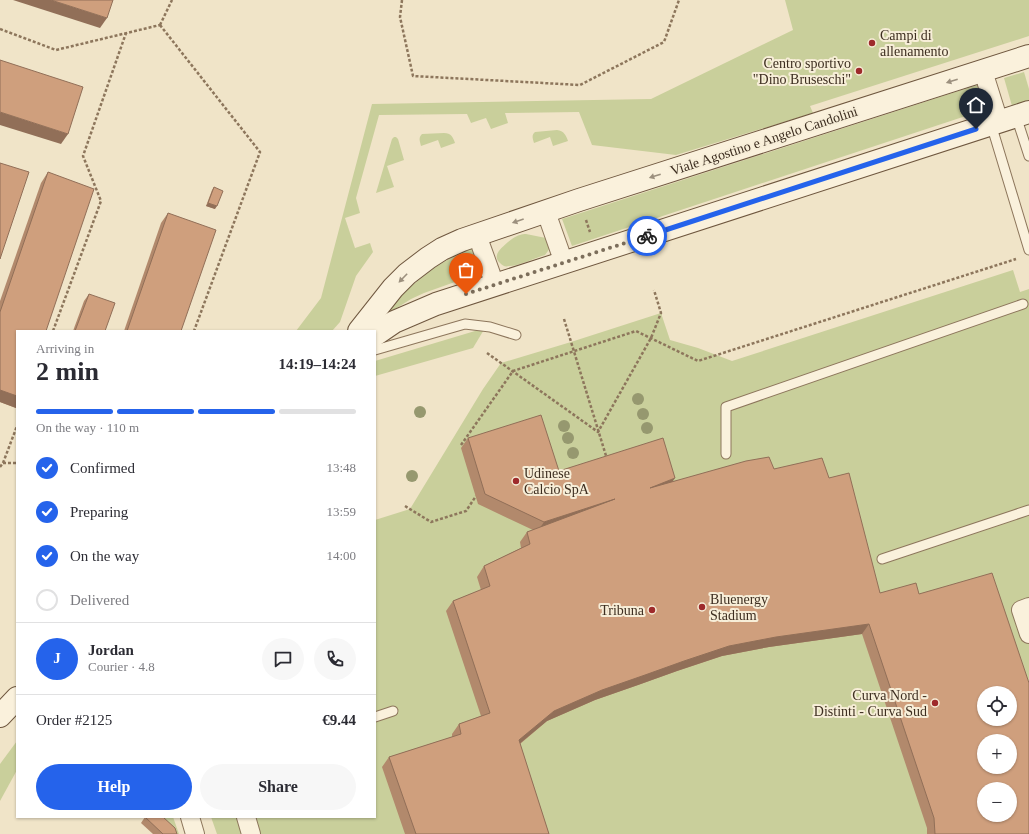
<!DOCTYPE html>
<meta charset="utf-8">
<style>
body{margin:0;font-family:Georgia,serif;background:#f7f7f7;color:#2b2b33;height:100vh;display:flex;flex-direction:column;font-size:15px;white-space:nowrap}
*{box-sizing:border-box;margin:0}
p{font-size:13px;color:#7c7c81}
.icon{flex:none;width:22px;height:22px;fill:none;stroke:currentColor;stroke-width:2;stroke-linecap:round;stroke-linejoin:round}
.map{position:relative;flex:1;overflow:hidden}
.details{position:absolute;left:16px;top:330px;width:360px;height:488px;display:flex;flex-direction:column;background:#fff;border-radius:0px;box-shadow:0 1px 3px #0004}
.details>*{flex:none}
.tools{position:absolute;left:977px;top:686px;display:grid;gap:8px}
.tools a{display:grid;place-items:center;width:40px;height:40px;border-radius:50%;background:#fff;box-shadow:0 1px 3px #0004;font-size:20px}
.pin{position:absolute;display:grid;place-items:center;width:34px;height:34px;color:#fff;margin:-41px -17px;border-radius:50% 50% 50% 0;rotate:-45deg;box-shadow:0 0 4px #0007}
.pin .icon{rotate:45deg}
.courier{position:absolute;display:grid;place-items:center;width:40px;height:40px;margin:-20px;border:3px solid #2563eb;border-radius:50%;background:#fff;color:#222;box-shadow:0 1px 5px #0007}
.overview em{font-style:normal;font-weight:800}
.overview div{display:flex;flex-direction:column-reverse}
.overview{display:flex;align-items:center;justify-content:space-between;height:68px;padding:0 20px}
h1{font-size:26px;font-weight:800;line-height:30px}
.bar{display:grid;grid-template-columns:repeat(4,1fr);gap:6px 4px;align-content:center;height:48px;padding:0 20px}
.bar i{height:5px;border-radius:3px;background:#e1e1e2}
.bar .selected{background:#2563eb}
.bar p{grid-column:span 4}
.line{display:flex;align-items:center;gap:10px;padding:0 20px;border-top:1px solid #e1e1e2}
.line div{flex:1}
.round{display:grid;place-items:center;flex:none;width:42px;height:42px;border-radius:21px;background:#f7f7f7}
ol{padding:0 20px;list-style:none}
li{display:flex;align-items:center;gap:12px;height:44px}
li p{margin-inline-start:auto}
li .icon{padding:4px;border-radius:50%;background:#2563eb;color:#fff;stroke-width:4}
li:last-child{color:#7c7c81}
li i{width:22px;height:22px;border:2px solid #e1e1e2;border-radius:50%}
.primary-button{display:flex;gap:8px;margin-top:auto;padding:8px 20px}
.primary-button a{flex:1;height:46px;border-radius:24px;background:#2563eb;color:#fff;font-size:16px;font-weight:800;line-height:46px;text-align:center}
.primary-button a+a{background:#f7f7f7;color:#2b2b33}
.map>svg:first-child{display:block}
</style>
<div class="map">
<svg width="1029" height="834" viewBox="0 0 1029 834">
<rect width="100%" height="100%" fill="#f0e4c8"/>
<g fill="#c9cf9b" fill-rule="evenodd">
<path d="M785,0H1029V36L810,106L813,113L676,155L592,145L579,112L505,113L508,123L491,129L486,118L471,123L467,114L379,115L356,198L360,213L345,218L355,248L370,243L373,252L356,276L340,322L332,331H296L321,298L372,104L651,99L793,30Z"/>
<path d="M1024,72L1029,89V100L1012,106L1004,78Z"/>
<path d="M977,85L984,110L572,246L562,219Z"/>
<path d="M557,130C564,131 566,135 568,141L553,146L550,137L534,143C533,139 531,135 535,132Z"/>
<path d="M444,133C451,133 453,137 455,143L441,148L438,140L421,146C420,141 418,138 422,134Z"/>
<path d="M394,137H396L398,139L404,160L387,166L394,187L376,193L392,139Z"/>
<path d="M526,234L546,238L550,247L548,251L545,255C535,258 519,266 509,266C505,267 503,266 500,263C498,261 496,259 497,255C498,249 514,236 520,235C522,234 524,234 526,234Z"/>
<path d="M472,248L480,273L424,293L411,299L373,323C403,293 431,264 472,248Z"/>
<path d="M1013,270L1020,292L1029,289V834H217L211,817H375V520L410,509L483,389L501,363L571,342L661,313L670,340L698,348L732,361ZM984,693H1010V719H984ZM984,741H1010V767H984ZM984,789H1010V815H984Z"/>
<path d="M485,328L473,348L375,376V361Z"/>
<path d="M17,741V770L0,801V764Z"/>
<path d="M154,817H173L179,834H172Z"/>
</g>
<g fill="none" stroke-linecap="round" stroke-linejoin="round">
<g stroke="#8d765c" stroke-width="11">
<g id="lane">
<path d="M1016,116L1029,156"/>
<path d="M991,124L1029,250"/>
<path d="M375,350L465,324L490,327L516,335"/>
<path d="M726,454V407L1023,304"/>
<path d="M882,559L1029,510"/>
<path d="M375,717L393,711"/>
</g>
</g>
<g stroke="#8d765c" stroke-width="20">
<g id="street">
<path d="M983,71L999,122"/>
<path d="M546,212L564,263"/>
<path d="M477,235L495,285"/>
<path d="M1029,607L1021,610L1029,634"/>
<path d="M190,817L195,834"/>
<path d="M246,817L251,834"/>
</g>
</g>
<g stroke="#6f573f" stroke-width="24">
<g id="secondary">
<path d="M359,331L393,288L407,274L428,258L442,249L462,240L579,200L1029,56"/>
<path d="M375,335L394,322L436,304L1029,112"/>
<path d="M0,716L17,698"/>
</g>
</g>
<g stroke="#8d765c" stroke-width="2.5" stroke-dasharray="3 2" stroke-linecap="butt">
<path d="M402,0L400,17L413,76L580,85L664,42L679,0"/>
<path d="M160,25L260,152L194,331"/>
<path d="M160,25L172,0"/>
<path d="M0,29L56,50L160,25"/>
<path d="M586,220L590,232"/>
<path d="M564,319L607,459"/>
<path d="M53,331L101,201L83,156L126,33"/>
<path d="M487,353L598,432L651,338L661,313L654,290"/>
<path d="M461,445L513,371L636,331L698,361L1016,259"/>
<path d="M3,463L17,426"/>
<path d="M0,467L3,463H17"/>
<path d="M405,506L431,522L466,511L476,496"/>
</g>
<use href="#lane" stroke="#faf1dc" stroke-width="9"/>
<use href="#street" stroke="#faf1dc" stroke-width="18"/>
<use href="#secondary" stroke="#faf1dc" stroke-width="22"/>
</g>
<g fill="#96986f">
<circle cx="638" cy="399" r="6"/>
<circle cx="420" cy="412" r="6"/>
<circle cx="643" cy="414" r="6"/>
<circle cx="564" cy="426" r="6"/>
<circle cx="647" cy="428" r="6"/>
<circle cx="568" cy="438" r="6"/>
<circle cx="573" cy="453" r="6"/>
<circle cx="412" cy="476" r="6"/>
</g>
<g fill="#b2896c">
<path d="M48,172L16,408L0,402V301L41,183Z"/>
<path d="M214,187L215,209L206,206L212,190Z"/>
<path d="M168,213L181,331H124L161,223Z"/>
<path d="M89,294L105,331H73L84,301Z"/>
<path d="M468,438L559,471L674,481L774,469L829,478L880,593L919,594L1029,834H927V828L862,634L769,647L722,656L677,671L638,685L595,700L547,721L520,744L549,834H405L382,767L389,757L452,737V734L459,724L481,716L446,611L453,601L481,590L477,577L484,566L521,548L520,542L527,532L533,530L478,504L461,448Z"/>
<path d="M145,817L177,834H153L141,823Z"/>
</g>
<g fill="#916f58">
<path d="M13,0H51L107,18L100,28Z"/>
<path d="M0,112L68,134L61,144L0,125Z"/>
<path d="M208,203L217,206L215,209L206,206Z"/>
<path d="M0,390L17,396V406L16,408L0,402Z"/>
<path d="M675,478L668,488H650Z"/>
<path d="M615,499L537,532L544,522Z"/>
<path d="M869,624L862,634L769,647L722,656L677,671L638,685L595,700L547,721L512,750L519,740L554,711L602,690L684,661L729,646L776,637Z"/>
</g>
<g fill="#cf9f7d" stroke="#916f58" fill-rule="evenodd">
<path d="M51,0H113L107,18Z"/>
<path d="M0,60L83,87L68,134L0,112Z"/>
<path d="M0,163L29,172L0,259Z"/>
<path d="M48,172L94,189L46,331H17V396L0,390V312Z"/>
<path d="M214,187L223,191L217,206L208,203Z"/>
<path d="M168,213L216,230L181,331H127Z"/>
<path d="M89,294L115,303L105,331H75Z"/>
<path d="M541,415L559,471L663,438L675,478L650,488L746,461L769,457L774,469L822,458L829,478L849,473L880,593L916,583L919,594L992,573L1029,683V834H935L934,818L869,624L776,637L729,646L684,661L645,675L602,690L554,711L519,740L549,834H416L389,757L461,734L459,724L490,713L453,601L490,586L484,566L530,544L527,532L615,499L544,522L485,494L468,438ZM984,693H1010V719H984ZM984,741H1010V767H984ZM984,789H1010V815H984Z"/>
<path d="M145,817H163L175,828L177,834H163Z"/>
</g>
<defs><path id="oneway-solid" d="M-6-.8H1V-3.2L6.5 0L1 3.2V.8H-6Z"/></defs>
<g fill="#9c907e">
<use href="#oneway-solid" transform="translate(952 81) rotate(162)"/>
<use href="#oneway-solid" transform="translate(655 176) rotate(162)"/>
<use href="#oneway-solid" transform="translate(518 221) rotate(161)"/>
<use href="#oneway-solid" transform="translate(403 278) rotate(134)"/>
</g>
<g fill="none" stroke-linecap="round" stroke-linejoin="round">
<path stroke="#7c6e5b" stroke-width="4" stroke-dasharray="0 7.2" d="M466,294L647,236"/>
<path stroke="#2563eb" stroke-width="5" d="M647,236L976,129"/>
</g>
<g fill="#9e2a2b" stroke="#f7eed8" stroke-width="1.5">
<circle cx="872" cy="43" r="4"/>
<circle cx="859" cy="71" r="4"/>
<circle cx="516" cy="481" r="4"/>
<circle cx="702" cy="607" r="4"/>
<circle cx="652" cy="610" r="4"/>
<circle cx="935" cy="703" r="4"/>
</g>
<g text-anchor="middle" dominant-baseline="central" stroke-width="4" stroke-linejoin="round" paint-order="stroke">
<g font-size="14" fill="#3d2e20" stroke="#f7eed8" text-anchor="start">
<text x="880" y="35">Campi di<tspan x="880" dy="16">allenamento</tspan></text>
<text x="851" y="63" text-anchor="end">Centro sportivo<tspan x="851" dy="16">"Dino Bruseschi"</tspan></text>
<text x="524" y="473">Udinese<tspan x="524" dy="16">Calcio SpA</tspan></text>
<text x="710" y="599">Bluenergy<tspan x="710" dy="16">Stadium</tspan></text>
<text x="644" y="610" text-anchor="end">Tribuna</text>
<text x="927" y="695" text-anchor="end">Curva Nord -<tspan x="927" dy="16">Distinti - Curva Sud</tspan></text>
</g>
<g font-size="14" fill="#3d2e20" stroke="#f7eed8">
<text transform="translate(764 141) rotate(-18)">Viale Agostino e Angelo Candolini</text>
</g>
</g>
</svg>
<div class="tools">
<a><svg class="icon" aria-label="locate" viewBox="0 0 24 24"><circle cx="12" cy="12" r="6"/><path d="M12 2v4M12 18v4M2 12h4M18 12h4"/></svg></a>
<a>+</a>
<a>−</a>
</div>
<div class="pin" style="left:466px;top:294px;background:#ea580c"><svg class="icon" aria-label="bag" viewBox="0 0 24 24"><path d="M5 8h14l-1 12H6zM9 8a3 3 0 0 1 6 0"/></svg></div>
<div class="pin" style="left:976px;top:129px;background:#1f2937"><svg class="icon" aria-label="home" viewBox="0 0 24 24"><path d="M3 11l9-7 9 7M6 9v11h12V9"/></svg></div>
<div class="courier" style="left:647px;top:236px"><svg class="icon" aria-label="bike" viewBox="0 0 24 24"><circle cx="6" cy="16" r="4"/><circle cx="18" cy="16" r="4"/><path d="M6 16l4-8h5l3 8M10 8l3 8H6M13 5h3"/></svg></div>
<section class="details">
<div class="overview"><div><h1>2 min</h1><p>Arriving in</p></div><em>14:19–14:24</em></div>
<div class="bar"><i class="selected"></i><i class="selected"></i><i class="selected"></i><i></i><p>On the way · 110 m</p></div>
<ol>
<li><svg class="icon" aria-label="check" viewBox="0 0 24 24"><path d="M5 12l5 5 9-10"/></svg>Confirmed<p>13:48</p></li>
<li><svg class="icon" aria-label="check" viewBox="0 0 24 24"><path d="M5 12l5 5 9-10"/></svg>Preparing<p>13:59</p></li>
<li><svg class="icon" aria-label="check" viewBox="0 0 24 24"><path d="M5 12l5 5 9-10"/></svg>On the way<p>14:00</p></li>
<li><i></i>Delivered</li>
</ol>
<div class="line" style="height:72px"><b class="round" style="background:#2563eb;color:#fff">J</b><div><b>Jordan</b><p>Courier · 4.8</p></div><a class="round"><svg class="icon" aria-label="chat" viewBox="0 0 24 24"><path d="M4 5h16v11H9l-5 4z"/></svg></a><a class="round"><svg class="icon" aria-label="phone" viewBox="0 0 24 24"><path d="M5 4h4l2 5-3 2q2 4 5 5l2-3 5 2v4C11 20 4 13 5 4z"/></svg></a></div>
<div class="line" style="height:52px"><div>Order #2125</div><b>€9.44</b></div>
<div class="primary-button"><a>Help</a><a>Share</a></div>
</section>
</div>
